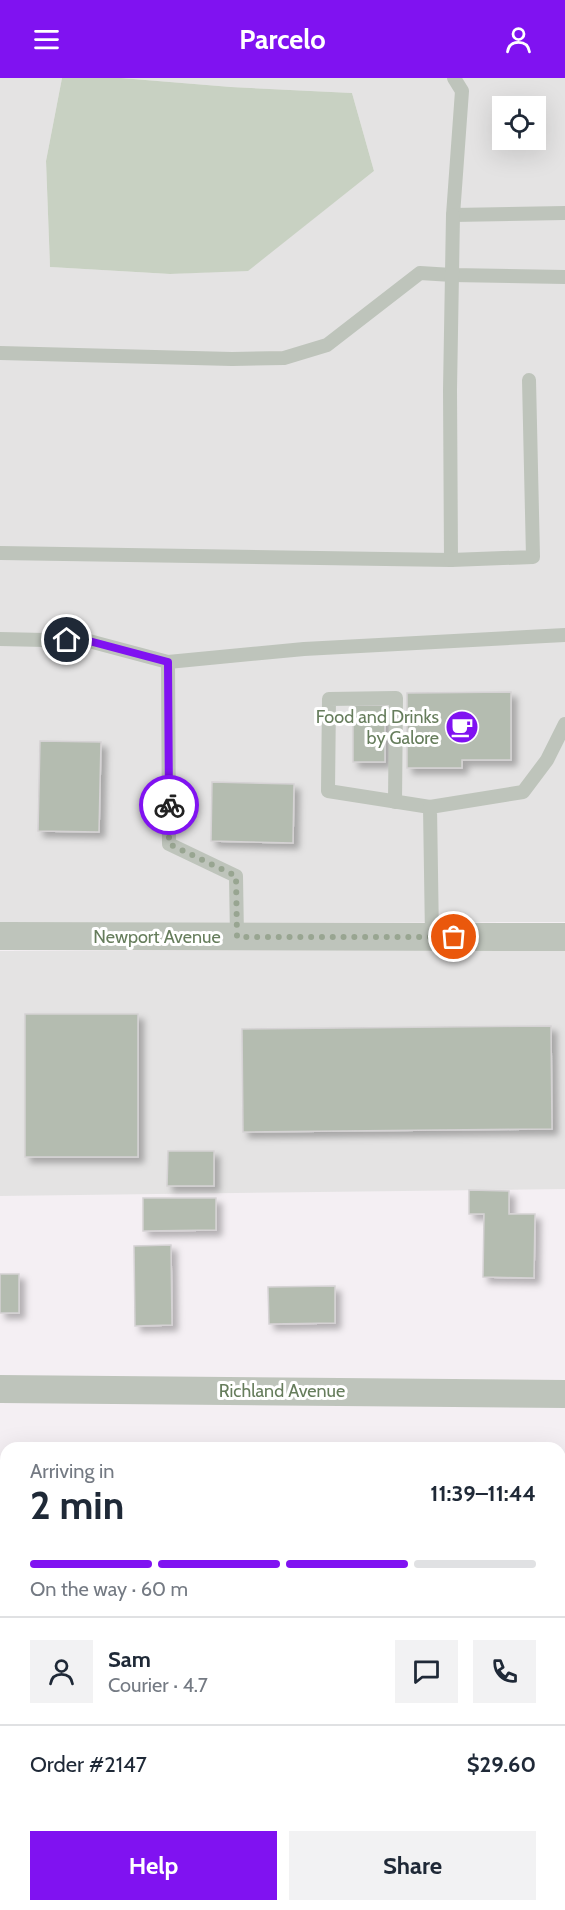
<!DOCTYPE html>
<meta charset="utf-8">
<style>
body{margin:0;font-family:Cabin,sans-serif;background:#f2f2f3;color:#1f2937;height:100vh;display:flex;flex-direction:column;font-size:22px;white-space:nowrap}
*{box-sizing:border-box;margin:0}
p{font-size:20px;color:#747a83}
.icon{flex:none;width:33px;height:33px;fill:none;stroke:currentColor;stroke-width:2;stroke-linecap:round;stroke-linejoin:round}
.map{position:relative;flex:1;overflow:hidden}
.details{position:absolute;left:0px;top:1364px;width:566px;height:470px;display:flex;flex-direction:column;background:#fff;border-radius:18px 18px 0 0;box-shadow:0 6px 24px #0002}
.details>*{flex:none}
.controls{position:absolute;left:492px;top:18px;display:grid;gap:12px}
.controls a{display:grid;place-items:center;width:54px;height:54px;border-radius:0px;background:#fff;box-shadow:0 6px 24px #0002;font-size:30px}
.pin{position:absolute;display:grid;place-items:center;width:51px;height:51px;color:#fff;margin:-26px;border:3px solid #fff;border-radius:50%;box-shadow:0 2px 6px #0007}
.courier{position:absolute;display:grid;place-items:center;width:60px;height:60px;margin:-30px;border:4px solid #8012f1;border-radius:50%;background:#fff;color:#222;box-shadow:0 2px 8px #0007}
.overview em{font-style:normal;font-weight:700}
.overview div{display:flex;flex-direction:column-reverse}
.overview{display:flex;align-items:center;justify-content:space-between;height:102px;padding:0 30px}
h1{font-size:39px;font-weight:700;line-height:45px}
.bar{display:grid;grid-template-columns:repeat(4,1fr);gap:9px 6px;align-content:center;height:72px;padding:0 30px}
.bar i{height:8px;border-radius:4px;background:#e0e1e3}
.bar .selected{background:#8012f1}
.bar p{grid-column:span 4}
.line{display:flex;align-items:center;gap:15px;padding:0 30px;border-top:2px solid #e0e1e3}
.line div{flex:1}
.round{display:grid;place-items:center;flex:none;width:63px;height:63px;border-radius:0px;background:#f2f2f3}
.primary-button{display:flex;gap:12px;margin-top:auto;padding:12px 30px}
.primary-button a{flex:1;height:69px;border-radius:0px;background:#8012f1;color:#fff;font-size:24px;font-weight:700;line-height:69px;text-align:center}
.primary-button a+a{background:#f2f2f3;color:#1f2937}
header{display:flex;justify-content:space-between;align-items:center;height:78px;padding:0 30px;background:#8012f1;color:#fff;font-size:27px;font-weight:700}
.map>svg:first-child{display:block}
</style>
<header><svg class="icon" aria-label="menu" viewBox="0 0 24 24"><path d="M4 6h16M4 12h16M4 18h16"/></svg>Parcelo<svg class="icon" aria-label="person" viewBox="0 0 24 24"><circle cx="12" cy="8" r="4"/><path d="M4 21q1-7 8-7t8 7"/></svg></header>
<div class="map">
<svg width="565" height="1832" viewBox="0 0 565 1832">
<defs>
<filter id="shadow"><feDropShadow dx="5.5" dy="5.5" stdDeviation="3" flood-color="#0004"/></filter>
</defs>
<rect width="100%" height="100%" fill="#f4eff3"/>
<g fill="#e4e3e3" fill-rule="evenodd">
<path d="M0,0H62L46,83L50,189L170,196L248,192L374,93L352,15L231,9L121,0H565V844H0ZM502,28H536V62H502Z"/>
<path d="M0,873H565V1111L0,1118Z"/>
</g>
<path fill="#c8d1c2" d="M62,0H121L231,9L352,15L374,93L248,193L170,196L50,189L46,83Z"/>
<g fill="#b4bcb0" stroke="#d5d2d4" stroke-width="1.5" filter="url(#shadow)">
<path d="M511,614V682H462V690H407V615Z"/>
<rect x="353" y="627" width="32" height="57"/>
<path d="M40,663L101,664L99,754L38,753Z"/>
<path d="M212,704L294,706L293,765L211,763Z"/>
<rect x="25" y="936" width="113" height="143"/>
<path d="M551,948L552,1051L243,1054L242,951Z"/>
<path d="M168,1073H214V1108H167Z"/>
<path d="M469,1112L509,1113V1136H535L534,1200L483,1199L484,1136H469Z"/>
<path d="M143,1120H216V1152L143,1153Z"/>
<path d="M171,1167L172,1247L135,1248L134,1168Z"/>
<rect x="0" y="1196" width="19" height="39"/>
<path d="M335,1208V1245L269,1246L268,1209Z"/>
<rect x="0" y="1382" width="6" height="66"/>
<path d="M5,1537H6V1588H4Z"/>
<path d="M0,1808H6V1827H14V1832H0Z"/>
<rect x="175" y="1827" width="54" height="5"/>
<rect x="285" y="1827" width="55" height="5"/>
<rect x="352" y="1827" width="56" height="5"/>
</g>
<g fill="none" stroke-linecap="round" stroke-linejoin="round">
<g stroke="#bec4bb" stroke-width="14">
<path d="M454,0L462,13L453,137L565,135"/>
<path d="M0,275L232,281L284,280L327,267L420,195L452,197L565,199"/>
<path d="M0,475L451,482L450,312L453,137"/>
<path d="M451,482L533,479L529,302"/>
<path d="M0,561L89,563L168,584"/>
<path d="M395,724L396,620L329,621L328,713L430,729"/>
<path d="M237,859L236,798L169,766L168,584L304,571L565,557"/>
<path d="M432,859L430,729L523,714L547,682L565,646"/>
</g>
<g stroke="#bec4bb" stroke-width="28">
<path d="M0,858L565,859"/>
<path d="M0,1311L565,1316"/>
<path d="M560,1737H565"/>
<path d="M0,1738H6"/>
</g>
</g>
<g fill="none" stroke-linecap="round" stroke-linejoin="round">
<path stroke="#98a591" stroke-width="6" stroke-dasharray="0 10.8" d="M169,727V766L236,798L237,859H454"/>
<path stroke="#8012f1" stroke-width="8" d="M67,562L89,563L168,584L169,727"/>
</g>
<defs>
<g id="cafe-disc" transform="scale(1.725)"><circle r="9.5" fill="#8012f1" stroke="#fff"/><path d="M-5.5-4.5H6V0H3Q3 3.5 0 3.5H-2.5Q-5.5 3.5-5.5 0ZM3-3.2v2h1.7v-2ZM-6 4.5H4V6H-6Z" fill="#fff"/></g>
</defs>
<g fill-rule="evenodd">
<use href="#cafe-disc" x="462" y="649"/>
</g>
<g text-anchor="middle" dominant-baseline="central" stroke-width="6" stroke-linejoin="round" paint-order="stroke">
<g font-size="18" fill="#667d5c" stroke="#fff" text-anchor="end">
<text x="439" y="639">Food and Drinks<tspan x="439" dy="21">by Galore</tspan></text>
</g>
<g font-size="18" fill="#667d5c" stroke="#fff">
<text x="157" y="859">Newport Avenue</text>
<text x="282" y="1313">Richland Avenue</text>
</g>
</g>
</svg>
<div class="controls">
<a><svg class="icon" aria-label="locate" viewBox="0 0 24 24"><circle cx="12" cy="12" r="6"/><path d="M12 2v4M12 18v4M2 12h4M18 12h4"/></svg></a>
</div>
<div class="pin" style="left:454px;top:859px;background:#ea580c"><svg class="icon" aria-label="bag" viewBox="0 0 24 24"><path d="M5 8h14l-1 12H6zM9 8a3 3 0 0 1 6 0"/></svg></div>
<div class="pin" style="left:67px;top:562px;background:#1f2937"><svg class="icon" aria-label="home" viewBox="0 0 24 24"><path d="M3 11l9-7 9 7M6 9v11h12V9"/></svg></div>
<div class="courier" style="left:169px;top:727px"><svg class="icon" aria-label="bike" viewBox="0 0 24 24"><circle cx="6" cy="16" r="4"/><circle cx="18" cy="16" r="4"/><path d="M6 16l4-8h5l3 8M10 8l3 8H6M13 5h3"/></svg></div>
<section class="details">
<div class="overview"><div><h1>2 min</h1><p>Arriving in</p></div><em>11:39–11:44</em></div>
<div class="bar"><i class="selected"></i><i class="selected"></i><i class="selected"></i><i></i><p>On the way · 60 m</p></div>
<div class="line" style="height:108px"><a class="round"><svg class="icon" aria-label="person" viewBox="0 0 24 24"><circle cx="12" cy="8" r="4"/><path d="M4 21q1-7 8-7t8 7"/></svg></a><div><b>Sam</b><p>Courier · 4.7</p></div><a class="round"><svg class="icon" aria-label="chat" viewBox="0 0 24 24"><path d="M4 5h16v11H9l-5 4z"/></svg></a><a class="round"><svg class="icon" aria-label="phone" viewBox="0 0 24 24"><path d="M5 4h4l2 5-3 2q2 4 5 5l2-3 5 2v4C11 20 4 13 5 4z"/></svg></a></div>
<div class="line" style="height:78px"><div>Order #2147</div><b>$29.60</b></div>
<div class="primary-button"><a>Help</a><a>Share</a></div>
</section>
</div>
